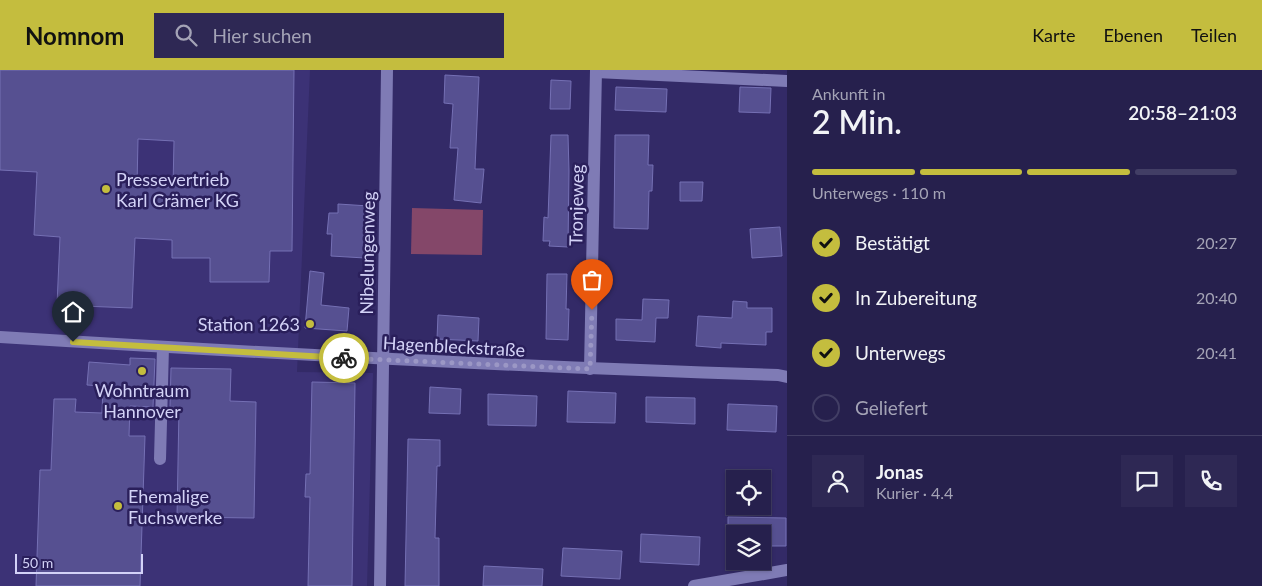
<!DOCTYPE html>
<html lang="de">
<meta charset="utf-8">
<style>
body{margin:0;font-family:Lato,sans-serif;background:#2e2854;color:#f1f3f6;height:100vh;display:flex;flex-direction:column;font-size:19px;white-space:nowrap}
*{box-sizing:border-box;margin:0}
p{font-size:16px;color:#a4a3b6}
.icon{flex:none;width:28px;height:28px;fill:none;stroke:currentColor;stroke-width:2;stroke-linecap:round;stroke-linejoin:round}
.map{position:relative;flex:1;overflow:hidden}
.details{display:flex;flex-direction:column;background:#26204d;width:475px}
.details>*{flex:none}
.buttons{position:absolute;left:726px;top:400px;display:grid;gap:10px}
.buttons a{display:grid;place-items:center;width:45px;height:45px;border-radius:0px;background:#26204d;box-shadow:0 1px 4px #0004,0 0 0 1px #423e65;font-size:25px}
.scale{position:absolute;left:15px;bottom:12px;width:128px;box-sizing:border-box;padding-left:5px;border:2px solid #d3d2f7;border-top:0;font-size:14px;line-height:18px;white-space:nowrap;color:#d3d2f7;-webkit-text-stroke:4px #2a1f5b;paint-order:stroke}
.pin{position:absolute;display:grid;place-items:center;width:42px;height:42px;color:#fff;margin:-51px -21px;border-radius:50% 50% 50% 0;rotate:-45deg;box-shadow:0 0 5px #0007}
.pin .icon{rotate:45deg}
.courier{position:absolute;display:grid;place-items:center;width:50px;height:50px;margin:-25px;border:4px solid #c4bd3e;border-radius:50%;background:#fff;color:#222;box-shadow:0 1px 6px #0007}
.overview em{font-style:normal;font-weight:600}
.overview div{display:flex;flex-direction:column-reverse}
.overview{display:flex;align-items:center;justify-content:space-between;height:85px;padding:0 25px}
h1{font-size:32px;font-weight:600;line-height:38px}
.bar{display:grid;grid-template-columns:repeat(4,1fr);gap:8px 5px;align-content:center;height:60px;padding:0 25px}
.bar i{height:6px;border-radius:4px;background:#423e65}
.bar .on{background:#c4bd3e}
.bar p{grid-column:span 4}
.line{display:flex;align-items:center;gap:12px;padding:0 25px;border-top:1px solid #423e65}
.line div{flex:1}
.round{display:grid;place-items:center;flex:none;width:52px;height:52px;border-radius:0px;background:#2e2854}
ol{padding:0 25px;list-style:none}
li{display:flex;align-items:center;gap:15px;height:55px}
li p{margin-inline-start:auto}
li .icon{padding:5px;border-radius:50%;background:#c4bd3e;color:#111;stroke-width:4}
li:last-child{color:#a4a3b6}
li i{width:28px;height:28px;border:2px solid #423e65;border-radius:50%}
header{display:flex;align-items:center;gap:30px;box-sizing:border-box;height:70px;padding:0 25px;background:#c4bd3e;color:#111}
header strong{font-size:24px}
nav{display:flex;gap:28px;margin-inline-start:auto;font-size:18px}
.search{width:350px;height:45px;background:#2e2854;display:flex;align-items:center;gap:12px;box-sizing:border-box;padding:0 18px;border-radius:0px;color:#a4a3b6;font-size:19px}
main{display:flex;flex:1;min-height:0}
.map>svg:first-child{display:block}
</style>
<header>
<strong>Nomnom</strong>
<div class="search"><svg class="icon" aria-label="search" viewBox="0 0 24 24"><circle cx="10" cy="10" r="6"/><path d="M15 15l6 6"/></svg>Hier suchen</div>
<nav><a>Karte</a><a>Ebenen</a><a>Teilen</a></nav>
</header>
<main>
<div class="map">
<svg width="787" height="516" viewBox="0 0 787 516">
<rect width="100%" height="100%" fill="#332a67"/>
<path fill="#3c3276" d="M0,0H310L297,302L373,303L367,516H0Z"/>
<path fill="#844769" d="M412,138L483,140L482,185L411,184Z"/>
<g fill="#565091" stroke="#7570b4" fill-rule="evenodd">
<path d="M0,0H294L292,181H270L269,212H210V188H172V170L135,168L132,238L57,235L60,167L34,165L37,102L0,100ZM138,69L174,71L173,117L137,116Z"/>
<path d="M445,5L479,7L475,99H484L481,133L454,130L458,78H450L453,34L444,33Z"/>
<path d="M551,10L571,11L570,39H550Z"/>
<path d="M616,17L667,19L666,42L615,40Z"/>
<path d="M740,17L771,18L770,43L739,42Z"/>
<path d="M551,65H568L569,101L568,177L549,176L550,171H543L544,147L548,148Z"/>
<path d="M615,65H649L648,95H653L652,121H649L648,159L614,158Z"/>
<path d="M680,112H703L702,131H680Z"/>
<path d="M338,134L369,136L365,188L331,186L332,164H327L329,143H338Z"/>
<path d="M780,157L782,186L752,188L750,159Z"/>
<path d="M310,201L324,203L321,235L349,238L347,261L305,258Z"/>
<path d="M547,204H567L566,239H569L568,270L546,269Z"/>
<path d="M643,229L669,230L668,248H656L655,272L616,270V249L642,250Z"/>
<path d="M733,231L747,232V238H772V262H766V275L721,273V278L696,276L698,246L732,248Z"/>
<path d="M438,245L479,248L478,271L437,269Z"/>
<path d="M130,288L155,289L153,337L130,336L129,366H145L140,516H36L40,400H51L54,329H76L75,342L102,343L103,316L87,315L89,292L130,295Z"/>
<path d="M171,298L231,299L230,331L256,332L254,448L177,447L179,338L170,337Z"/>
<path d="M312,312L355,313L352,516H308L310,427H305L306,404H310Z"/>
<path d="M430,317L461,319L460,344L429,343Z"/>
<path d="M568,321L616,323L615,353L567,352Z"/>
<path d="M488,324L537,326L536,356L488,355Z"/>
<path d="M646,327L695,328V354L646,352Z"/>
<path d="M728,334L777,336L776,362L727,360Z"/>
<path d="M408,369L440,370V396H437L435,468H439V516H405Z"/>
<path d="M728,447L786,448V476H762V464H728Z"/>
<path d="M641,464L700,467L699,495L640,492Z"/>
<path d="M563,478L622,481L620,509L561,506Z"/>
<path d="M484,496L543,499L542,516H483Z"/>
</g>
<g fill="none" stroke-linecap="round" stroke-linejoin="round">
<g stroke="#7f7bb5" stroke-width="12">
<path d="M596,2L787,11"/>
<path d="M0,267C259,283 518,297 778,305L787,307"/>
<path d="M590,299L596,0"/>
<path d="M160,389L163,277"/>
<path d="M380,516L387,0"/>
<path d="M694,516L787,500"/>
</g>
</g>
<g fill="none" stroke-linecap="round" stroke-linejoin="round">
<path stroke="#9b97c5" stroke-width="5" stroke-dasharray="0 9" d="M344,288L590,299L592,240"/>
<path stroke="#c4bd3e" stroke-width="6" d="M73,272L344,288"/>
</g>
<g fill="#c4bd3e" stroke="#2a1f5b" stroke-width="2">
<circle cx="106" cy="119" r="5"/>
<circle cx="310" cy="254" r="5"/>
<circle cx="142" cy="301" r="5"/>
<circle cx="118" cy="436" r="5"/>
</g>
<g text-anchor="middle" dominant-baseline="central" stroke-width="5" stroke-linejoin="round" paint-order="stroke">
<g font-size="18" fill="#d3d2f7" stroke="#2a1f5b" text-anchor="start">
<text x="116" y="109">Pressevertrieb<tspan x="116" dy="21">Karl Crämer KG</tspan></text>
<text x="300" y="254" text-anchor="end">Station 1263</text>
<text x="142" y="320" text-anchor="middle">Wohntraum<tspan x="142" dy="21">Hannover</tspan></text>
<text x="128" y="426">Ehemalige<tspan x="128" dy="21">Fuchswerke</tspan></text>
</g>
<g font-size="18" fill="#d3d2f7" stroke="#2a1f5b">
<text transform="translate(576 135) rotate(-89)">Tronjeweg</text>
<text transform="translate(367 183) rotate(-89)">Nibelungenweg</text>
<text transform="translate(454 276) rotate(3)">Hagenbleckstraße</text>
</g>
</g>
</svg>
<div class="buttons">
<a><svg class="icon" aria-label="locate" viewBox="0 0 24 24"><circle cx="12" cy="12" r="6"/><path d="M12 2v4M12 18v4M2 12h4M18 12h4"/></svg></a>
<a><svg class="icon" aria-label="layers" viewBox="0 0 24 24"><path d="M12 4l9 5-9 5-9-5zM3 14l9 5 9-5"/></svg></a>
</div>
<div class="scale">50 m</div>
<div class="pin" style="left:592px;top:240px;background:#ea580c"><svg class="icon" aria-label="bag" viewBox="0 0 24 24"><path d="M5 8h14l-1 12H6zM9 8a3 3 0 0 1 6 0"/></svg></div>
<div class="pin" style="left:73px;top:272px;background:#1f2937"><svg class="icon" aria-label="home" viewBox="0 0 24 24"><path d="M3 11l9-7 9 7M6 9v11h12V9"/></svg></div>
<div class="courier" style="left:344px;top:288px"><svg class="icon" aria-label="bike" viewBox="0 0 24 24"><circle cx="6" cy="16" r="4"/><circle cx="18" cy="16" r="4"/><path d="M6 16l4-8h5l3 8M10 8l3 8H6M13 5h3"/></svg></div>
</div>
<section class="details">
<div class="overview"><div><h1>2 Min.</h1><p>Ankunft in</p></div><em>20:58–21:03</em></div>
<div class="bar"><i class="on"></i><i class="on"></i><i class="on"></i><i></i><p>Unterwegs · 110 m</p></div>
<ol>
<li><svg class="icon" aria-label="check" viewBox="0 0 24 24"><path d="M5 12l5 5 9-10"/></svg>Bestätigt<p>20:27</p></li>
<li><svg class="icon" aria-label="check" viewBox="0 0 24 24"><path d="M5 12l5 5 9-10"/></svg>In Zubereitung<p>20:40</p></li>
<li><svg class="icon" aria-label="check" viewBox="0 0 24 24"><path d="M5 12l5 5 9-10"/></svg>Unterwegs<p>20:41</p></li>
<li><i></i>Geliefert</li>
</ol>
<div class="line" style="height:90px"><a class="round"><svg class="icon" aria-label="person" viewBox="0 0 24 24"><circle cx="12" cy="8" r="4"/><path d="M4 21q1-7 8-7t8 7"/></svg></a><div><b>Jonas</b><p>Kurier · 4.4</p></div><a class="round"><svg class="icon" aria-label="chat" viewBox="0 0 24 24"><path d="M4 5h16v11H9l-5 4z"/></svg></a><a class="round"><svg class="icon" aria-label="phone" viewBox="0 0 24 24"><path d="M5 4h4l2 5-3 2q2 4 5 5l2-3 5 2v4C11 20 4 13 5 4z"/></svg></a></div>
</section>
</main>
